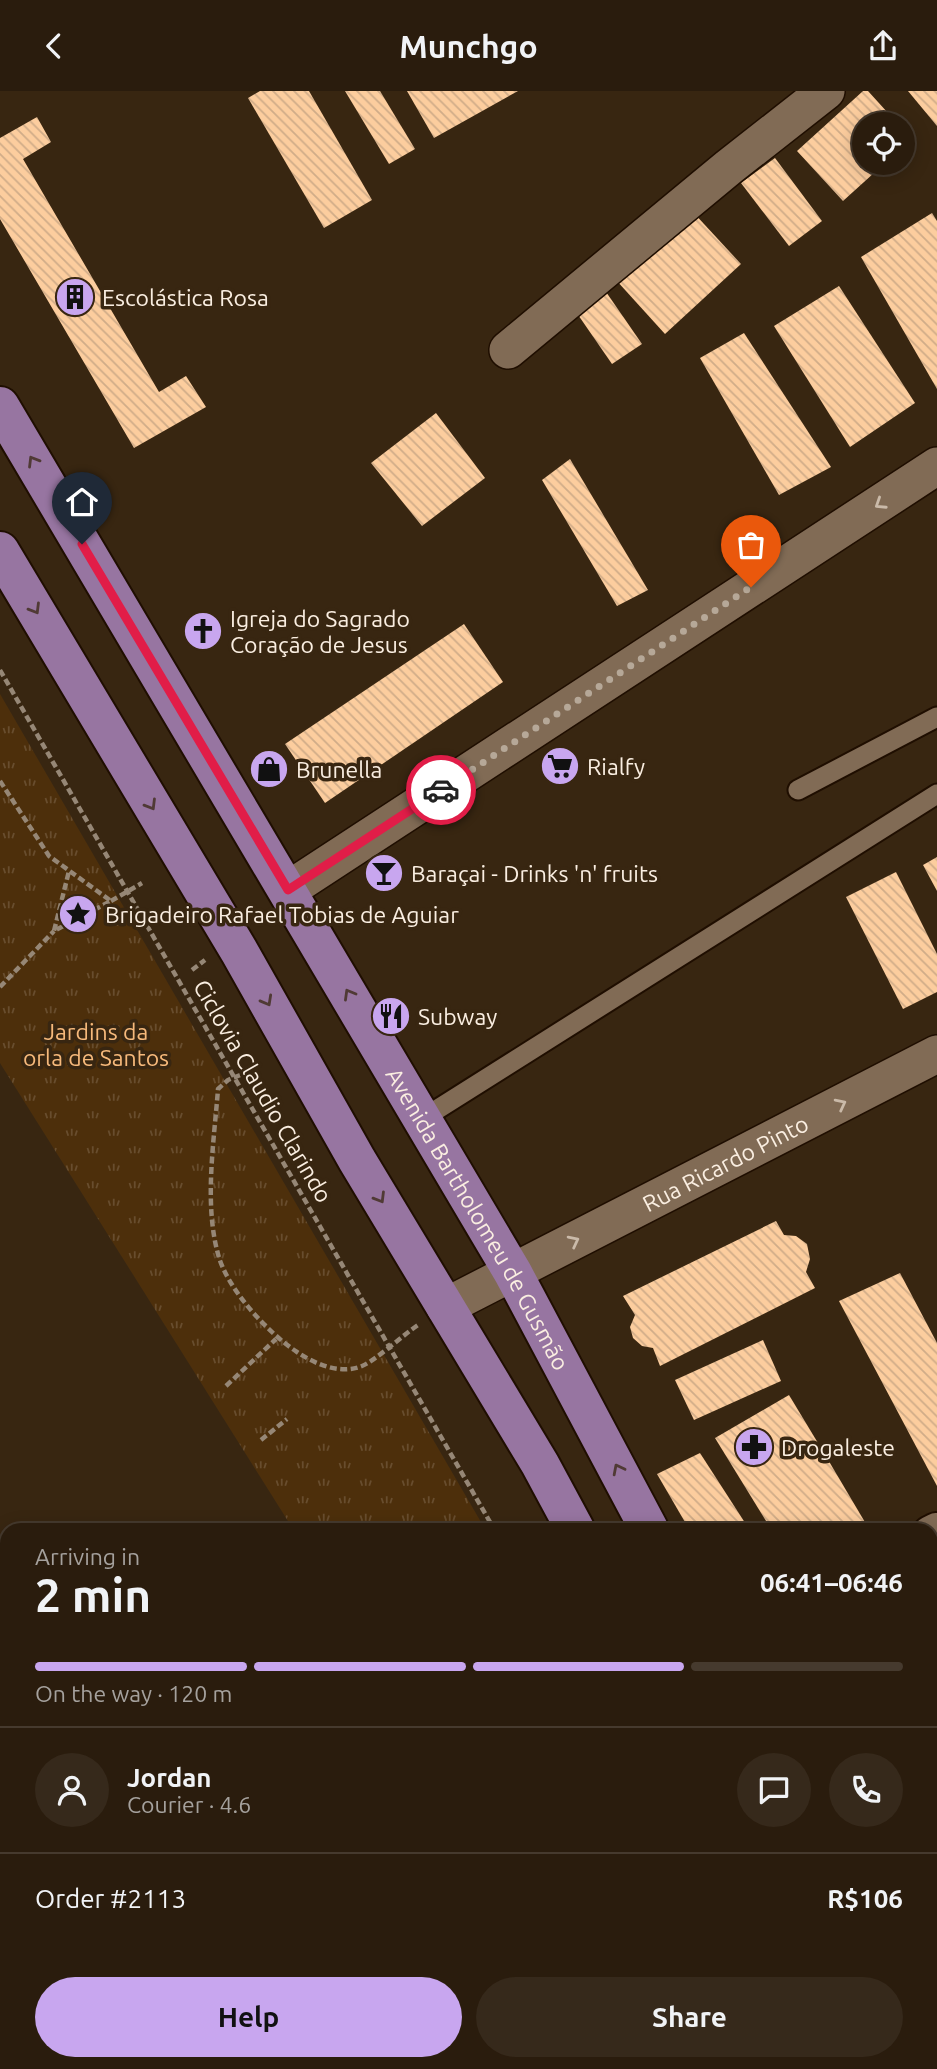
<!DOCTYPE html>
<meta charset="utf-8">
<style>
body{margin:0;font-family:Ubuntu,sans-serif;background:#36291b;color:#f1f3f6;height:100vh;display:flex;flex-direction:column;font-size:26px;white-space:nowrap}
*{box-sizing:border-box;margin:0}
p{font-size:23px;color:#a5a19d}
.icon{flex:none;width:38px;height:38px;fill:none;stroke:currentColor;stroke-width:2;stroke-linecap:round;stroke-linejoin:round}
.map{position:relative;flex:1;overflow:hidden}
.sheet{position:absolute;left:0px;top:1432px;width:938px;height:548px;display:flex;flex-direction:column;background:#2a1c0d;border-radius:21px 21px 0 0;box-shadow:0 4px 18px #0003,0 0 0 2px #463a2e}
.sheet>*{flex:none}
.tools{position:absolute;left:852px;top:21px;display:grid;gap:14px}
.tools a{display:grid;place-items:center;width:63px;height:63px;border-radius:50%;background:#2a1c0d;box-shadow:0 4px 18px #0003,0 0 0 2px #463a2e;font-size:35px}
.pin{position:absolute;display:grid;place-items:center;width:60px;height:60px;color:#fff;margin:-72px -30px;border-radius:50% 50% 50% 0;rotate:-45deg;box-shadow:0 0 7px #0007}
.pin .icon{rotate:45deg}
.courier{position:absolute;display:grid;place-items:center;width:70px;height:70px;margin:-35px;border:5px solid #e11d48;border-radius:50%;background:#fff;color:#222;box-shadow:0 2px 9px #0007}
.headline em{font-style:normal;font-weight:700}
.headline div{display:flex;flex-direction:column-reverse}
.headline{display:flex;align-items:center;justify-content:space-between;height:119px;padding:0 35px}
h1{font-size:46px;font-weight:700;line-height:52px}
.bar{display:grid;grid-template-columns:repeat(4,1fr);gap:10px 7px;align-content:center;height:84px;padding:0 35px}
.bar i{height:9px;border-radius:5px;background:#463a2e}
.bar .on{background:#c8a6ef}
.bar p{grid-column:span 4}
.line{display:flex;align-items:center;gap:18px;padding:0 35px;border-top:2px solid #463a2e}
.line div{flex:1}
.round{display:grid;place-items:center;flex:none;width:74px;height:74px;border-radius:37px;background:#36291b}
.action{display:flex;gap:14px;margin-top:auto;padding:14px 35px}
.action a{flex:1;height:80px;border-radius:42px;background:#c8a6ef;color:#111;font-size:28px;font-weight:700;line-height:80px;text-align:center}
.action a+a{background:#36291b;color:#f1f3f6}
header{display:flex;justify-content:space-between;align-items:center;height:91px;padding:0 35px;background:#2a1c0d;font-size:32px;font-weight:700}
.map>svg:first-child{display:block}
</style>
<header><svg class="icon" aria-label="back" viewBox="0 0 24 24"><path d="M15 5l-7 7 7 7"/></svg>Munchgo<svg class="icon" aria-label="share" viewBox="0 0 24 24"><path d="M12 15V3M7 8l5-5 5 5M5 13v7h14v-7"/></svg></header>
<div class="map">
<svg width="937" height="1978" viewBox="0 0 937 1978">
<defs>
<pattern id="grass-tufts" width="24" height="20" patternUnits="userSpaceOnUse" patternTransform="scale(1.75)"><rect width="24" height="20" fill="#4d2f0b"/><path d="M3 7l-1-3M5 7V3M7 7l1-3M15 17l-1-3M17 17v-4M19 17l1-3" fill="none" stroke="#684d2e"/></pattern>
<pattern id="building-back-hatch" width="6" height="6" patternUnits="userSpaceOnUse" patternTransform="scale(1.75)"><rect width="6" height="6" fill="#fccd9e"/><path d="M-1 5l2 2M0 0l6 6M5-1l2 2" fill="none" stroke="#d0ac88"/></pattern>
</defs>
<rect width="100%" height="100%" fill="#382611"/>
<path fill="url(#grass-tufts)" d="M0,603L485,1438H293L0,972Z"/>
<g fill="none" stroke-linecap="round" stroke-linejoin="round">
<g stroke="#8061a1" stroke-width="33">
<path d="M931,1513L937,1510"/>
<path d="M46,1978L57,1972"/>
</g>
</g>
<g fill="url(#building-back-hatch)">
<path d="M260,0H309L372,109L324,137L248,7Z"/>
<path d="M345,0H380L415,58L389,73Z"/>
<path d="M407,0H518L434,47Z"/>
<path d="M863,0H868L898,33H864V72H885L843,110L797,60Z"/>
<path d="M908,0H937V35Z"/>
<path d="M37,26L51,51L23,68L159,301L186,285L206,316L134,357L0,128V47Z"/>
<path d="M775,67L822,130L789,155L741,92Z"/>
<path d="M692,120L741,173L665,243L616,189Z"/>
<path d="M932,122L937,130V298L861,166Z"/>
<path d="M839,195L915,312L850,356L774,235Z"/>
<path d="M604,198L642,253L612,273L574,218Z"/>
<path d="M744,242L831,376L779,404L700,267Z"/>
<path d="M436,322L485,387L422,435L371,372Z"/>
<path d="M570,368L648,499L617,515L542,389Z"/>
<path d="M464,533L503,591L325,712L285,653Z"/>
<path d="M937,766V800L923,774Z"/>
<path d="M896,781L937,863V901L903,918L846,806Z"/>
<path d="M776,1130L784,1144L796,1145L807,1153L810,1168L806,1181L815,1197L660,1275L653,1257L642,1255L633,1247L630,1236L635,1224L623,1205Z"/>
<path d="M900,1182L937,1252V1395L839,1210Z"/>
<path d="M763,1249L781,1290L694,1329L675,1289Z"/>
<path d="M789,1304L827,1367L869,1438H771L715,1347Z"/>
<path d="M700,1362L749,1438H689L657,1383Z"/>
<path d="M937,1637V1733L931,1736V1640Z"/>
<path d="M937,1818V1858L934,1859L931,1821Z"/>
</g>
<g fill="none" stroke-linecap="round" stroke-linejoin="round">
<g stroke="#1f0e00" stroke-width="23">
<g id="service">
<path d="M798,699L937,626"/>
<path d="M422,1028L937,703"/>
</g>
</g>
<g stroke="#1f0e00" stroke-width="40">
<g id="minor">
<path d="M508,259L729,76L826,0"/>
<path d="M288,799L937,375"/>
<path id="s1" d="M445,1216L937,963"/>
</g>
</g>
<g stroke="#1f0e00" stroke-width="42">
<g id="secondary">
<path d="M931,1444L937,1441"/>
<path d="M931,1565L937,1562"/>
</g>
</g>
<g stroke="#1f0e00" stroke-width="42">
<g id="primary">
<path id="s2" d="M0,315L513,1182L649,1438"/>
<path d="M0,460L239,860L357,1069L540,1373L575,1438"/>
<path d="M875,1972L876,1978"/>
<path d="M708,1978L709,1972"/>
</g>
</g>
<g stroke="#968776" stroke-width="4.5" stroke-dasharray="7 3.5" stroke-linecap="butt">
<path d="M0,579L494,1438"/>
<path d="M0,690L49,765L111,810L54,840L69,780"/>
<path d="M111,810L142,792"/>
<path d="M192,879L205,869"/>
<path d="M0,896L54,840"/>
<path d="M250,980L228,989L218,998C214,1051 204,1112 218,1163C227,1198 268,1242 297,1261C315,1273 340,1284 362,1275C376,1269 403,1244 418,1234"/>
<path d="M226,1295L276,1248"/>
<path d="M261,1349L287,1328"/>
<path d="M598,1976L602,1978"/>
</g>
<use href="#service" stroke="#816b55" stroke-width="19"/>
<use href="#minor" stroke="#816b55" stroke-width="37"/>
<use href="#secondary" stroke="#816b55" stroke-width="38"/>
<use href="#primary" stroke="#9775a1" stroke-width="38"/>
</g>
<defs><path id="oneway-chevron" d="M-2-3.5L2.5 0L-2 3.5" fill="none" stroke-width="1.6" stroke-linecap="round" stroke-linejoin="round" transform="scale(1.75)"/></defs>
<g stroke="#503a35">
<use href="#oneway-chevron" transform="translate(33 370) rotate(-121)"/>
<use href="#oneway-chevron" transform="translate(35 518) rotate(59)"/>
<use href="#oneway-chevron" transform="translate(151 714) rotate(59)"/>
<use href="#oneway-chevron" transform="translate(349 903) rotate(-120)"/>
<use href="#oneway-chevron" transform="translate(267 910) rotate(61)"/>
<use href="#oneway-chevron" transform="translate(380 1107) rotate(59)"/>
<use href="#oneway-chevron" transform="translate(618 1378) rotate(-117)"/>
</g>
<g stroke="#cabaa9">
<use href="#oneway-chevron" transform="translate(880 413) rotate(147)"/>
<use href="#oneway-chevron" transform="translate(841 1013) rotate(-27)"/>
<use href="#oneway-chevron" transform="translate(574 1150) rotate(-27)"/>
</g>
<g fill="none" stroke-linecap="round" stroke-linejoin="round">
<path stroke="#b6a898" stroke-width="7" stroke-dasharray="0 12.6" d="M441,699L751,496"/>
<path stroke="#e11d48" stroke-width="9" d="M82,453L288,799L441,699"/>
</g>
<defs>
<g id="building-disc" transform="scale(2.0125)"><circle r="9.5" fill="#c8a6ef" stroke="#382611"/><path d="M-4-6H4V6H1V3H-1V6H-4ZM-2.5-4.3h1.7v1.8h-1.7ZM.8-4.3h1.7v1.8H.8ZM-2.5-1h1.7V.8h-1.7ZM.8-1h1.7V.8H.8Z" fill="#111"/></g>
<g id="church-disc" transform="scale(2.0125)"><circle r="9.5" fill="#c8a6ef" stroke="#382611"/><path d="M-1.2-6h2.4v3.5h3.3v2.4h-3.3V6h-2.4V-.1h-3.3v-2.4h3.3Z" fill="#111"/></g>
<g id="supermarket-disc" transform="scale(2.0125)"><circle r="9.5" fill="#c8a6ef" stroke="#382611"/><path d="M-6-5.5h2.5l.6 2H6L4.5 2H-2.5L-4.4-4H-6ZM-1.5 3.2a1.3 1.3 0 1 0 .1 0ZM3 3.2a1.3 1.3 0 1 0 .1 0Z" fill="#111"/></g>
<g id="shop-disc" transform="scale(2.0125)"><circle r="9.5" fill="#c8a6ef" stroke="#382611"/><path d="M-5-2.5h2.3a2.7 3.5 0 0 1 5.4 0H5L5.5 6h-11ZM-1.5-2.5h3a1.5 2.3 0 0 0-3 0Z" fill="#111"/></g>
<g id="bar-disc" transform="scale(2.0125)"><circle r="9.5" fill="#c8a6ef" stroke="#382611"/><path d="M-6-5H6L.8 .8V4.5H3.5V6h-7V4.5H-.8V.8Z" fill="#111"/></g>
<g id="sight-disc" transform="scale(2.0125)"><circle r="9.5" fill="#c8a6ef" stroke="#382611"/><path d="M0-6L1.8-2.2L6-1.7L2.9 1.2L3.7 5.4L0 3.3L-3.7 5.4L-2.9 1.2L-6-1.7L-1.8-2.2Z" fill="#111"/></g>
<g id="restaurant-disc" transform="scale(2.0125)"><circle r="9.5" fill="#c8a6ef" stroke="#382611"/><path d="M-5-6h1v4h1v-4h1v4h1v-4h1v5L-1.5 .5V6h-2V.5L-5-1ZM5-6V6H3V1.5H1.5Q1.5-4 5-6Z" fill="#111"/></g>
<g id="pharmacy-disc" transform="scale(2.0125)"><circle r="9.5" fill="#c8a6ef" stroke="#382611"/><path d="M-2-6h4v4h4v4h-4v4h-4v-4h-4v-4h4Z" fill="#111"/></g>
</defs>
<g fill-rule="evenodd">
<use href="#building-disc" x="75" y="206"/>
<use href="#church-disc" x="203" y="540"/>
<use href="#supermarket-disc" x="560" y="675"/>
<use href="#shop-disc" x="269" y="678"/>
<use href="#bar-disc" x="384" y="782"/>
<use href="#sight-disc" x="78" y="823"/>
<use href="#restaurant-disc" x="391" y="925"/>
<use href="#pharmacy-disc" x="754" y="1356"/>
</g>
<g text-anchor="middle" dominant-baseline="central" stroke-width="7" stroke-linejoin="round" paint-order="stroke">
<g font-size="23" fill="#faeee1" stroke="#382611" text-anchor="start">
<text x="102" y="206">Escolástica Rosa</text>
<text x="230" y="527">Igreja do Sagrado<tspan x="230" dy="26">Coração de Jesus</tspan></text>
<text x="587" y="675">Rialfy</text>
<text x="296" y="678">Brunella</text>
<text x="411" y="782">Baraçai - Drinks 'n' fruits</text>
<text x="105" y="823">Brigadeiro Rafael Tobias de Aguiar</text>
<text x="418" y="925">Subway</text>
<text x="781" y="1356">Drogaleste</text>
</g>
<g font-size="23" fill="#f6b97b" stroke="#382611">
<text x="96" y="940">Jardins da<tspan x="96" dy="26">orla de Santos</tspan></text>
</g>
<g font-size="23" fill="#faeee1" stroke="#382611">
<text transform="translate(263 1000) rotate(60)">Ciclovia Claudio Clarindo</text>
<text stroke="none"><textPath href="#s1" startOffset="315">Rua Ricardo Pinto</textPath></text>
<text stroke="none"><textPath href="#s2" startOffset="943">Avenida Bartholomeu de Gusmão</textPath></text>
</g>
</g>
</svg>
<div class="tools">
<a><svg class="icon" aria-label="locate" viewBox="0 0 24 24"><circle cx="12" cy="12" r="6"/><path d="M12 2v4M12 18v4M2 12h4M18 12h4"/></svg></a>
</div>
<div class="pin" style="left:751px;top:496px;background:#ea580c"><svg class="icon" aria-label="bag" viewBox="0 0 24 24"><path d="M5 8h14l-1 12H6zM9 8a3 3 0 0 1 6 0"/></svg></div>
<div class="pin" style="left:82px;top:453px;background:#1f2937"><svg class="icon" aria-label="home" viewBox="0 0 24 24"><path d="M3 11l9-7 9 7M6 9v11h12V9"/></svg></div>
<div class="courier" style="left:441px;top:699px"><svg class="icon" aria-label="car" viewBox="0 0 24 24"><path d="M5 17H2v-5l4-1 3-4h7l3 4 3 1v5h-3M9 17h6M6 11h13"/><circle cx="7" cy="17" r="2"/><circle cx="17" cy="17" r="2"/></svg></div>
<section class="sheet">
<div class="headline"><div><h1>2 min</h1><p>Arriving in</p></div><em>06:41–06:46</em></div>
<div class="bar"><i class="on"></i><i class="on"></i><i class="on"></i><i></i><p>On the way · 120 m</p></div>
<div class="line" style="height:126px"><a class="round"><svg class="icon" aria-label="person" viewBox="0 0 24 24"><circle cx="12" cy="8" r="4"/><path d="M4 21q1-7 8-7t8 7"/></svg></a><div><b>Jordan</b><p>Courier · 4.6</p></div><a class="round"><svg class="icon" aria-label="chat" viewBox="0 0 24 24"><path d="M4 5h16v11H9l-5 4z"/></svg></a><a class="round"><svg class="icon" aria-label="phone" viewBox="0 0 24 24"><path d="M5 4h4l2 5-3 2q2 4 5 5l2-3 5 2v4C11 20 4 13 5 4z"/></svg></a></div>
<div class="line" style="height:91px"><div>Order #2113</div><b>R$106</b></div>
<div class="action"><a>Help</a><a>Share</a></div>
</section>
</div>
